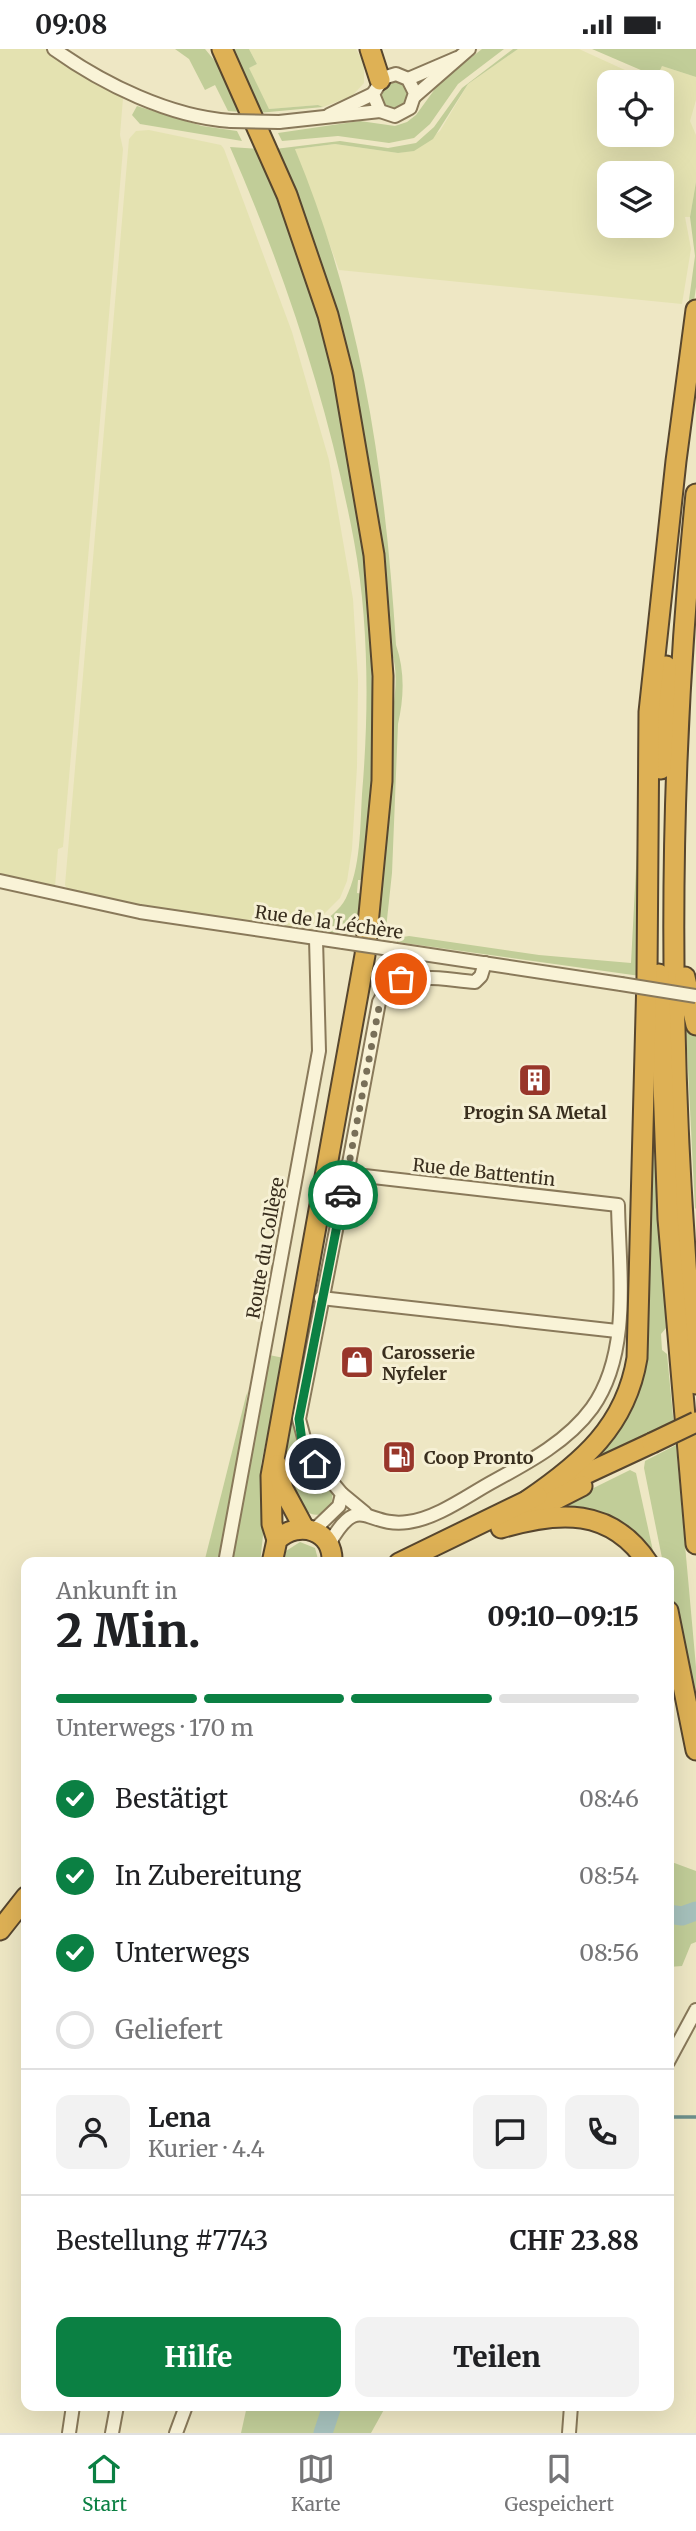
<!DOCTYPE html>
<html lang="de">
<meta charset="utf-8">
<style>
body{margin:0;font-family:Merriweather,serif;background:#f2f2f2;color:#202124;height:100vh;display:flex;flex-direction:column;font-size:26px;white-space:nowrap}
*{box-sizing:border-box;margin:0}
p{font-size:23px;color:#757577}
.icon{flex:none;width:38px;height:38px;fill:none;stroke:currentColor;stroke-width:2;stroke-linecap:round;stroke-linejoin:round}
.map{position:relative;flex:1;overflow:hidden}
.details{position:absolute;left:21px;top:1508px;width:653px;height:854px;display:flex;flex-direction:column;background:#fff;border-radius:14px;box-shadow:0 7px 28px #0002}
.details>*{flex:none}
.fabs{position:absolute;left:597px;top:21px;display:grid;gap:14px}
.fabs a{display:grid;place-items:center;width:77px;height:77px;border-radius:14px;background:#fff;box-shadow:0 7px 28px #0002;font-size:35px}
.pin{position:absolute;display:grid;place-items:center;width:60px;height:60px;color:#fff;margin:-30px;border:4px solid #fff;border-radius:50%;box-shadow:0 2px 7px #0007}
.courier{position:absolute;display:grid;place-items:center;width:70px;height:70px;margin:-35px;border:5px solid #0b8043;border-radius:50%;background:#fff;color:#222;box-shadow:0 2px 9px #0007}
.overview em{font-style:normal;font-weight:800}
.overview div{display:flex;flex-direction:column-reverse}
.overview{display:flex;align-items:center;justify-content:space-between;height:119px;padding:0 35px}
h1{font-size:46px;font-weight:800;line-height:52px}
.bar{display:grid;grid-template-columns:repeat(4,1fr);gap:10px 7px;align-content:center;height:84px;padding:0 35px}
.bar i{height:9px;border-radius:5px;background:#e0e0e0}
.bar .active{background:#0b8043}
.bar p{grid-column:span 4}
.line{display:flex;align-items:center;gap:18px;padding:0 35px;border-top:2px solid #e0e0e0}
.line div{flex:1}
.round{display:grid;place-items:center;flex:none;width:74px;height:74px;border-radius:14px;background:#f2f2f2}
ol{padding:0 35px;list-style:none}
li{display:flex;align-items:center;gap:21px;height:77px}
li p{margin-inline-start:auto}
li .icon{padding:7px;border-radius:50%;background:#0b8043;color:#fff;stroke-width:4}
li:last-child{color:#757577}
li i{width:38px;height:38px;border:4px solid #e0e0e0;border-radius:50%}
.primary-button{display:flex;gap:14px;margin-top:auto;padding:14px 35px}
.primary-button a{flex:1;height:80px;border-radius:14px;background:#0b8043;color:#fff;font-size:28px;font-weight:800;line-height:80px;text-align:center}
.primary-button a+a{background:#f2f2f2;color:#202124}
.status{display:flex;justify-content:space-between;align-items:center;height:49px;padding:0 35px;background:#fff;direction:ltr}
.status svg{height:19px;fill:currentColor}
.dock{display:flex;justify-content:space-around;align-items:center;height:98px;border-top:2px solid #e0e0e0;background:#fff;font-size:19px;color:#757577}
.dock a{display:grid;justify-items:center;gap:4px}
.dock .active{color:#0b8043}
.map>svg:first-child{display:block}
</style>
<div class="status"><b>09:08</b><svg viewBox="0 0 49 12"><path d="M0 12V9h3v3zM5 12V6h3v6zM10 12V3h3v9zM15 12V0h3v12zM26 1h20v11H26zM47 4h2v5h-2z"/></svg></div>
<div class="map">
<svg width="696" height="2384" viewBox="0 0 696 2384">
<rect width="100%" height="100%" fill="#eee7c4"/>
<g fill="#e4e2b1" fill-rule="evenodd">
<path d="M0,0H46L123,49L120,86L123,100L106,302L63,798L58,800L55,838L0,825Z"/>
<path d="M249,0H356L364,15V34L352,47L323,58L318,56L269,60L248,19L257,15Z"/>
<path d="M518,0H579L638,27L644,33H609V86H662V33H646L647,25L657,28L662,17L696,28V51L690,72L696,86V133L690,168H685L691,200L682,255L339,221L295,100L335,95L398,104L414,101L440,82L468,35ZM609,124H662V177H609Z"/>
<path d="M149,81L221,96L224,100L292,283L329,411L353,550L358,631L357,718L352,800L347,832L340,849L313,876L311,882L127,854L68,841L65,836L129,90L136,82Z"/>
</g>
<g fill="#c1cd98">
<path d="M175,0H205L215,12L242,63L228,62L215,36L205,41L189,10Z"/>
<path d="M230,0H249L257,15L249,19L269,60L318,56L323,58L258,64Z"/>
<path d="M482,0H504L458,35L430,75L414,89L389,94L338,87L282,92L278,84L360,72L395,77L407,73L416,66L440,33Z"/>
<path d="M513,0H518L468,35L433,90L414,102L398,104L335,95L295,100C362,262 385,423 396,596C405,622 404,649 398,675L392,824L385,889L375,888C384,819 388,751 391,683C392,656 401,628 391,602L372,435L350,320L275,100L340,92L388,99L416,94L434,78L462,39Z"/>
<path d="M592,0H696V28L662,17L657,28Z"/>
<circle cx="394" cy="47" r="14"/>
<path d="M137,57L202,77L237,82L242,92L140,75L132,66Z"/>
<path d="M230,98L259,100C357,339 388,574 365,831H358L357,844L364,845L359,886L338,883L337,887L320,884L318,880C326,869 340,862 346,849C361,818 360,779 362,745C369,663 369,573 354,492C329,358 285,223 230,98Z"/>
<path d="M696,133V238L679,358L640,927L397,893V889L409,887L539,906L631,914L644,668L672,375L695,207L690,168Z"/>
<path d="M685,960L696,987V1160L695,1159Z"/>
<path d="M647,1101H654L666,1279L661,1285L662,1301L667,1305L674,1378L604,1409L599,1402L623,1367Z"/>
<path d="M269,1306L284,1309L261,1415L264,1477L260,1514H230Z"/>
<path d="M248,1342L220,1514H204L246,1347Z"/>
<path d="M290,1369H295C297,1401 313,1418 333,1441L331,1459C307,1482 287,1441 285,1419C284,1402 288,1385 290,1369Z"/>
<path d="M676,1396L696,1618V1677L669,1541L668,1514H663L644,1419L645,1412Z"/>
<path d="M630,1421L636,1424L655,1511L648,1504L549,1461Z"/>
<path d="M300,1493L315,1499L319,1514H284L286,1502Z"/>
<path d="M669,1812L696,1822V1893L691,1895L682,1917L669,1918Z"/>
<path d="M247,2357H386L371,2384H241Z"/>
</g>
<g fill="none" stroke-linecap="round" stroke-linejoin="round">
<path stroke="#6d908b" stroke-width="3.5" d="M668,2068H696"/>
<g stroke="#a6c1bc" stroke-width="19">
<path d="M668,1865L682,1867L696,1862"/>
<path d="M323,2384L332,2357"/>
</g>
<g stroke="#89795a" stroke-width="16">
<g id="minor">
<path d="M54,0C103,35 170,68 231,72"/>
<path d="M408,30L415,44L410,59L395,67L380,62L373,45L383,29L396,25L408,30L457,9"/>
<path d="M415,47L469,0"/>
<path d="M329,66L373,45"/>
<path d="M279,73L380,62"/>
<path d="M0,832L140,863L343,893"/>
<path d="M390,900L621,935"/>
<path d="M347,1125L379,953C397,917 442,931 475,933L481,927L485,914"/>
<path d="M321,1249L617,1282"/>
<path d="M342,1445L365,1464"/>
<path d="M314,1481L339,1457L342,1445L308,1404L299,1370L347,1125L618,1156C619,1220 632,1303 592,1359C568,1392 529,1413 494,1432C468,1446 438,1469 408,1473C365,1479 360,1441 329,1495"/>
<path d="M225,1514L319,1002L316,890"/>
<path d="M668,2013L696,1961"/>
<path d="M69,2384L73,2357"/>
<path d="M112,2384L117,2357"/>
<path d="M176,2384L186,2357"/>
<path d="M569,2384L571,2357"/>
</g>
</g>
<g stroke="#57462e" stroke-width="23">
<g id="highway">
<path d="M222,0L287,146L328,266L343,325L374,506L383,627L382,732L365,906L271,1427L272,1475L277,1491"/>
<path d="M370,0L380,31"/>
<path d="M696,445C665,740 668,1040 696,1335"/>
<path d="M661,720L666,617"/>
<path d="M659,925L668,1170L696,1495"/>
<path d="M685,928L696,976"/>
<path d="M277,1416L283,1440L304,1479"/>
<path d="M564,1435L652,1394"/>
<path d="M528,1451C582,1414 626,1377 637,1309L647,927L649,663L676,412L696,261"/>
<path d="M525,1466L582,1437"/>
<path d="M501,1479C558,1462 611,1458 648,1514"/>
<path d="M272,1514L277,1491C299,1470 334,1481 332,1514"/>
<path d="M399,1514L537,1447"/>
<path d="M668,1562L696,1701"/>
<path d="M0,1881L26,1848"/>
</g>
</g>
<use href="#minor" stroke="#f9f3d7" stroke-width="12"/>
<use href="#highway" stroke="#deb155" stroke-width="19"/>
<g stroke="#89795a" stroke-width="16" stroke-linecap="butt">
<g id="minor-bridge">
<path d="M231,72L279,73"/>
<path d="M343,893L390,900"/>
<path d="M621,935L696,947"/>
</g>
</g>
<g stroke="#57462e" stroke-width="23" stroke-linecap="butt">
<path id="highway-bridge" d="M652,1394L696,1373"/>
</g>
<use href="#minor-bridge" stroke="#f9f3d7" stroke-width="12"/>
<use href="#highway-bridge" stroke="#deb155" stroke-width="19"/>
</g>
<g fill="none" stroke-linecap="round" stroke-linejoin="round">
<path stroke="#786f58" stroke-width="7" stroke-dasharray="0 12.6" d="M343,1146L380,953L391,936L401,930"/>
<path stroke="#0b8043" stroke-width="9" d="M315,1415L302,1392L299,1370L343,1146"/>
</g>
<defs>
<g id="building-square" transform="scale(1.75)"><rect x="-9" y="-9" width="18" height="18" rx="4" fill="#98362a" stroke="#f6f0d4"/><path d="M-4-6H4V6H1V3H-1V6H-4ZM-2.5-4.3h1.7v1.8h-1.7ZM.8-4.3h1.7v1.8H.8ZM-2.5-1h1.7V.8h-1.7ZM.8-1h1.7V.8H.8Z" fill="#fff"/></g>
<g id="shop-square" transform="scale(1.75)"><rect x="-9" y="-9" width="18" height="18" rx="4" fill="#98362a" stroke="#f6f0d4"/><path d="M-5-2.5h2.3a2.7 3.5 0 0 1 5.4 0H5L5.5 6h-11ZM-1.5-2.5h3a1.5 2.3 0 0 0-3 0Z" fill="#fff"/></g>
<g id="fuel-square" transform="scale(1.75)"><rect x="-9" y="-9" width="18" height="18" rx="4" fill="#98362a" stroke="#f6f0d4"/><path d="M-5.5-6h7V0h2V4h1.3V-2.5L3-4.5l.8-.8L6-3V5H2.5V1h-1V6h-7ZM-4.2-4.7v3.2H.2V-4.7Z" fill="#fff"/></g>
</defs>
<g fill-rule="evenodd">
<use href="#building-square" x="535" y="1031"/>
<use href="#shop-square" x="357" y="1313"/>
<use href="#fuel-square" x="399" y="1408"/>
</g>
<g text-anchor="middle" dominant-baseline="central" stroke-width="6" stroke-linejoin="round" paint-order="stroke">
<g font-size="18" fill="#392e1e" stroke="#f6f0d4">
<text transform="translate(329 873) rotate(8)">Rue de la Léchère</text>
<text transform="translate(484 1123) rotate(6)">Rue de Battentin</text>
<text transform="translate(265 1199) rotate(-80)">Route du Collège</text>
</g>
<g font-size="18" font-weight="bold" fill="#392e1e" stroke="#f6f0d4" text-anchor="start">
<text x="535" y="1063" text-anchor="middle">Progin SA Metal</text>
<text x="382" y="1303">Carosserie<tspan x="382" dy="21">Nyfeler</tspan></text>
<text x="424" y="1408">Coop Pronto</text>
</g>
</g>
</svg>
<div class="fabs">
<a><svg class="icon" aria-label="locate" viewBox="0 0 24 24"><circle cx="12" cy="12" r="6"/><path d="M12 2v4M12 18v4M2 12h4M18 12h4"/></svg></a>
<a><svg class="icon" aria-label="layers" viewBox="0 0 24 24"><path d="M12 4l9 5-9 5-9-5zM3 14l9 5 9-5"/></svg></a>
</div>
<div class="pin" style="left:401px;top:930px;background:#ea580c"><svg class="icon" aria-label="bag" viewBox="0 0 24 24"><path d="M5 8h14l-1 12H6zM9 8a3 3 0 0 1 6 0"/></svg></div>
<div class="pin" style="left:315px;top:1415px;background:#1f2937"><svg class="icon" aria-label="home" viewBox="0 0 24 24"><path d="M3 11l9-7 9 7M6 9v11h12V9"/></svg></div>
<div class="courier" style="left:343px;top:1146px"><svg class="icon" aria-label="car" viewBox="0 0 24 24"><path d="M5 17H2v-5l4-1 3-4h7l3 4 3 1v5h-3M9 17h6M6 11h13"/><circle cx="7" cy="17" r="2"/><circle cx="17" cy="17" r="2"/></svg></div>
<section class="details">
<div class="overview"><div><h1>2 Min.</h1><p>Ankunft in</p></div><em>09:10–09:15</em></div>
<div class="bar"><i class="active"></i><i class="active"></i><i class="active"></i><i></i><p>Unterwegs · 170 m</p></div>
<ol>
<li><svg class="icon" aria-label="check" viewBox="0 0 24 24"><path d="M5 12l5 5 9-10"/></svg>Bestätigt<p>08:46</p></li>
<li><svg class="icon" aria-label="check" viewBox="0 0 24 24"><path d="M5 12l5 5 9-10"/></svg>In Zubereitung<p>08:54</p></li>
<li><svg class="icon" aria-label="check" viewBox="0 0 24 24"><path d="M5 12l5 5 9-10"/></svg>Unterwegs<p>08:56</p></li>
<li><i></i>Geliefert</li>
</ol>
<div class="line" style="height:126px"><a class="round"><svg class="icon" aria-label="person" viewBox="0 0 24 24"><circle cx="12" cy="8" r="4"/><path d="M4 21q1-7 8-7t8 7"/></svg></a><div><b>Lena</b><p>Kurier · 4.4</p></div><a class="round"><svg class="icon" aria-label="chat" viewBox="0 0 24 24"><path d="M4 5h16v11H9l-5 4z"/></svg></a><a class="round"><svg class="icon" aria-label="phone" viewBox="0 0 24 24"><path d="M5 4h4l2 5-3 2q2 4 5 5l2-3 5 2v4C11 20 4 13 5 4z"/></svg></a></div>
<div class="line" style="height:91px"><div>Bestellung #7743</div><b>CHF 23.88</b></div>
<div class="primary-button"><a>Hilfe</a><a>Teilen</a></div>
</section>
</div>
<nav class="dock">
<a class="active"><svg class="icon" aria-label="home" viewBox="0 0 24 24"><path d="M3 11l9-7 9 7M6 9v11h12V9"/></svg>Start</a>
<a><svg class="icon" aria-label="map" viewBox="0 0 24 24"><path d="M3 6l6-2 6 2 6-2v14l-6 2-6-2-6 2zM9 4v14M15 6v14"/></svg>Karte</a>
<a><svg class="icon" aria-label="saved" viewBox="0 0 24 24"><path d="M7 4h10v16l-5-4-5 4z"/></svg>Gespeichert</a>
</nav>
